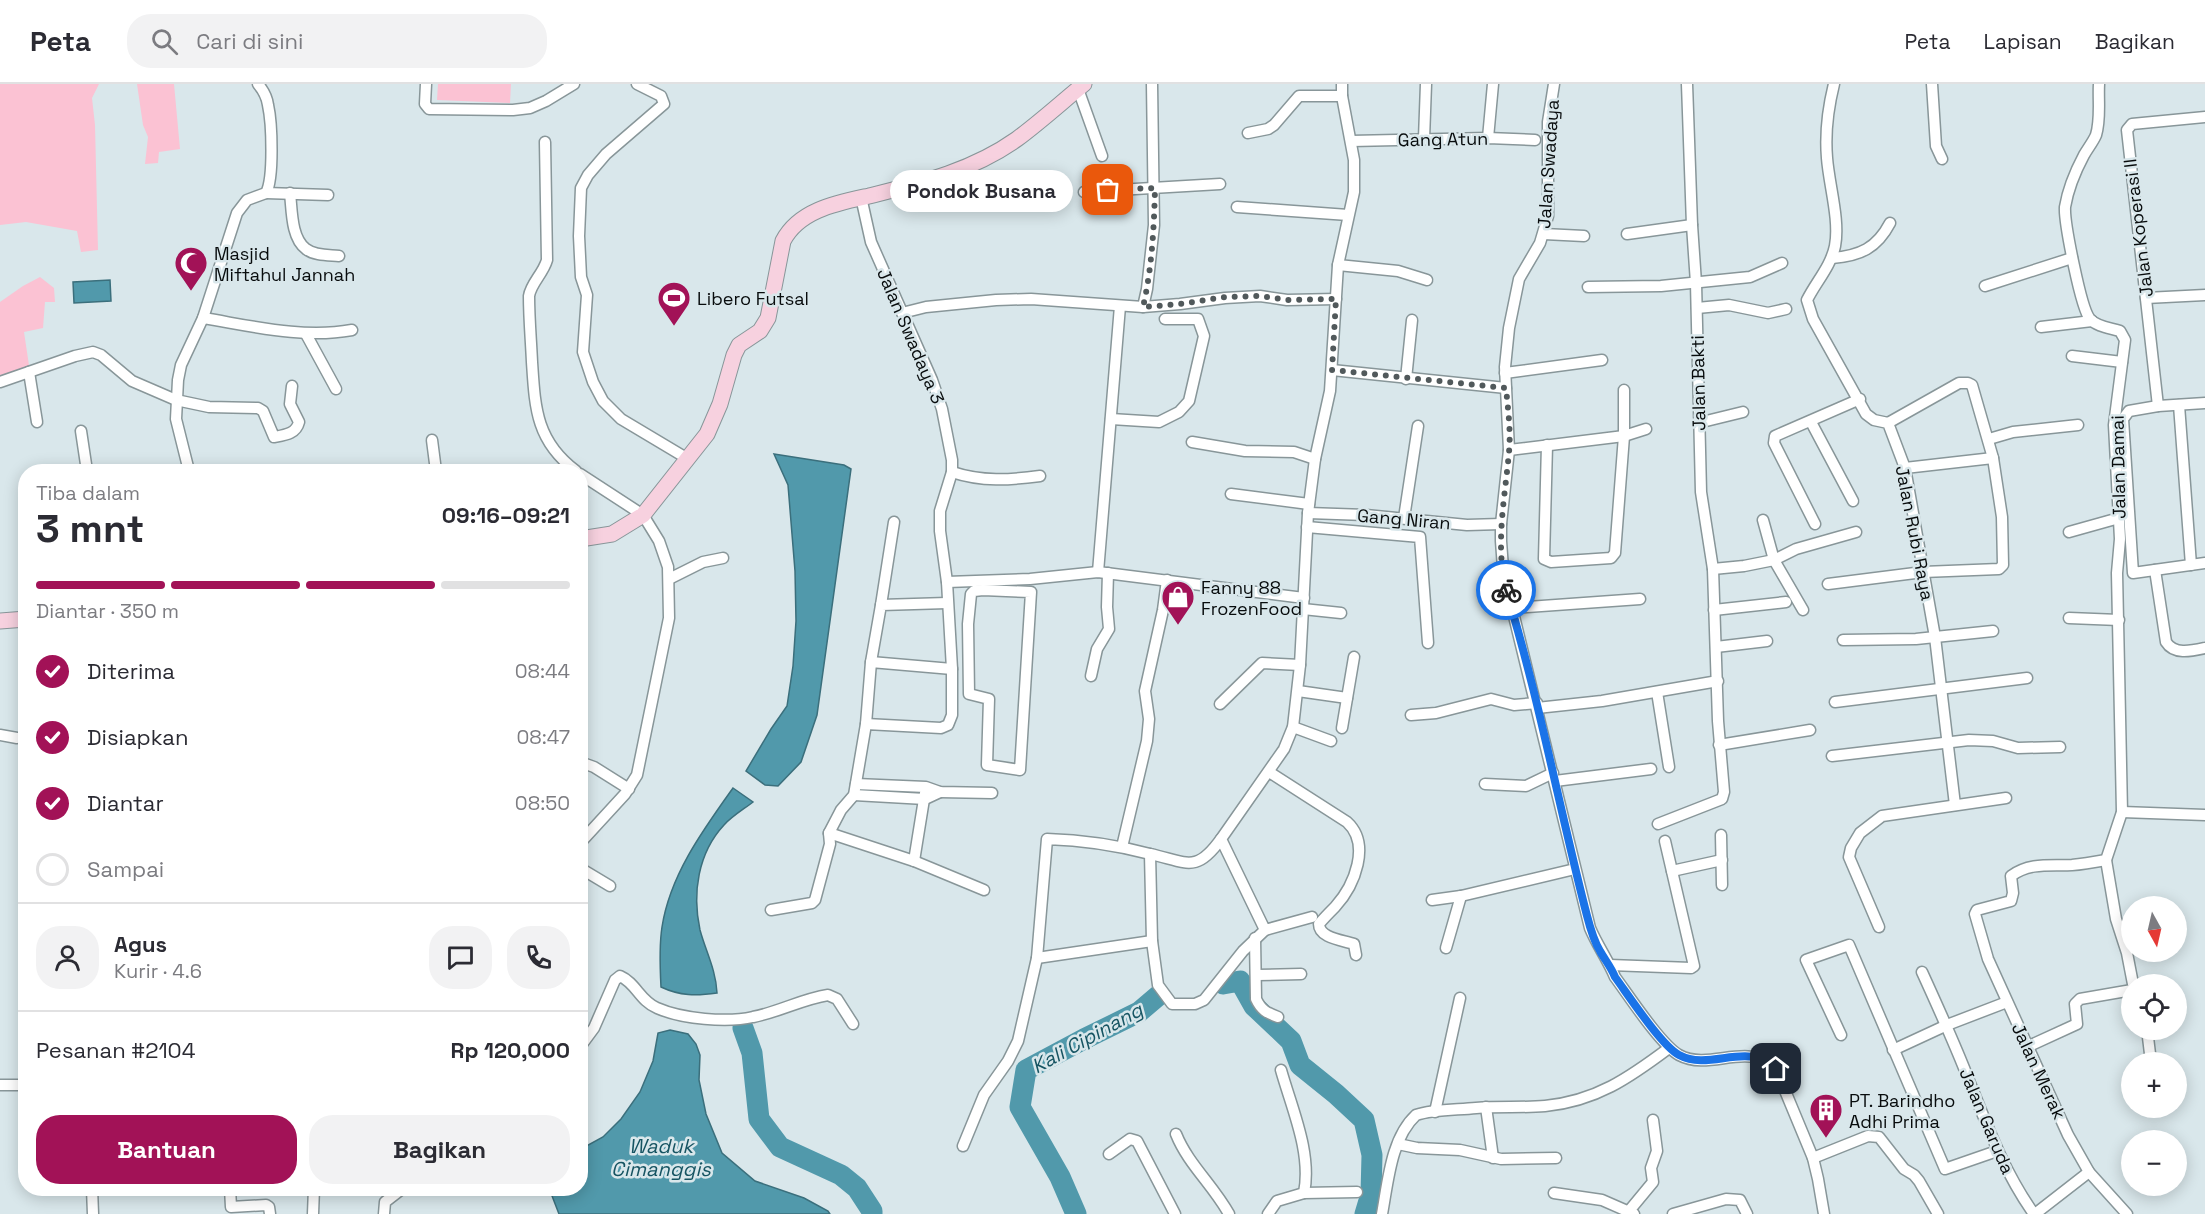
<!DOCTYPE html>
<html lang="id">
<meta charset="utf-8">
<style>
body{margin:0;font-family:"Space Grotesk",sans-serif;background:#f2f2f3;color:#2b2b33;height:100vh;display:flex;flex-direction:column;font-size:22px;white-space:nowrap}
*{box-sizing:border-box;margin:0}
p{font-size:20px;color:#7c7c81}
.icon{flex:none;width:33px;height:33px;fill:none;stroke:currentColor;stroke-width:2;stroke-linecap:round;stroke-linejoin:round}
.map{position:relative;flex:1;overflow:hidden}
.side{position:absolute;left:18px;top:380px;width:570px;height:732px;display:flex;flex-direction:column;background:#fff;border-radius:24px;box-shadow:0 3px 15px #0003}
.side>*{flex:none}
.needle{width:39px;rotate:172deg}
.tools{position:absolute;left:2121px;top:812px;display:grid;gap:12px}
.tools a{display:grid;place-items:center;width:66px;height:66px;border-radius:50%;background:#fff;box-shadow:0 3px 15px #0003;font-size:30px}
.pin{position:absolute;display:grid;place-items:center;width:51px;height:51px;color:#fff;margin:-26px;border-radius:12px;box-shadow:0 3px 9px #0006}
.courier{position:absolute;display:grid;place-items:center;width:60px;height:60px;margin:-30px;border:4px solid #1a73e8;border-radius:50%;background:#fff;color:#222;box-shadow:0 2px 8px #0007}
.bubble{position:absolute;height:42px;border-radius:21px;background:#fff;box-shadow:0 3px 15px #0003;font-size:20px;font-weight:800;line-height:42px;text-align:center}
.overview em{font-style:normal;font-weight:800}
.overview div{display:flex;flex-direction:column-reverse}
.overview{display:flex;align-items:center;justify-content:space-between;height:102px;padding:0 18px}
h1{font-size:39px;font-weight:800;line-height:45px}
.bar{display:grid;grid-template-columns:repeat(4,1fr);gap:9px 6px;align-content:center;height:72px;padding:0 18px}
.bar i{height:8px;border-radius:4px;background:#e1e1e2}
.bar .active{background:#a21257}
.bar p{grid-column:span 4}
.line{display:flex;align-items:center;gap:15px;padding:0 18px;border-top:2px solid #e1e1e2}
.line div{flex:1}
.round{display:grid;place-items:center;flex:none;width:63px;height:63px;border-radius:24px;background:#f2f2f3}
ol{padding:0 18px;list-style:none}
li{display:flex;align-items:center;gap:18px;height:66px}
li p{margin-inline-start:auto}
li .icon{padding:6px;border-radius:50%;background:#a21257;color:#fff;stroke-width:4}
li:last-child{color:#7c7c81}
li i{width:33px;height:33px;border:3px solid #e1e1e2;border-radius:50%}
.button{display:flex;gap:12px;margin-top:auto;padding:12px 18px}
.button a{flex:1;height:69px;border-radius:24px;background:#a21257;color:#fff;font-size:24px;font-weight:800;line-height:69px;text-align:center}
.button a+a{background:#f2f2f3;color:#2b2b33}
header{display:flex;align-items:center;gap:36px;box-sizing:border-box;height:84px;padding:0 30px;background:#fff;border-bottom:2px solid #e1e1e2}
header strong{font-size:28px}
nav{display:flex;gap:33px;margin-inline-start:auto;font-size:21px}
.search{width:420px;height:54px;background:#f2f2f3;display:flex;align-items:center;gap:15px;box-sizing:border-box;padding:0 21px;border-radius:24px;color:#7c7c81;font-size:22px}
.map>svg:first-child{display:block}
</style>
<header>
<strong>Peta</strong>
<div class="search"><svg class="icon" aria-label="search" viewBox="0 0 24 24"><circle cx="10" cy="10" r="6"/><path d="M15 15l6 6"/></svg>Cari di sini</div>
<nav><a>Peta</a><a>Lapisan</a><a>Bagikan</a></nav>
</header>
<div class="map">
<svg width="2205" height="1130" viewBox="0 0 2205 1130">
<rect width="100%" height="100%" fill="#d9e7eb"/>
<g fill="#fbc2d3">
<path d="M0,0H99L92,14L95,41L98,166L81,168L77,147L26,138L0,141Z"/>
<path d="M137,0H174L180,65L159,68L158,79L145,80L148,53L143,41Z"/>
<path d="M438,0H511L510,19L437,16Z"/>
<path d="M40,193L54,204L55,218H45L43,244L24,248L30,288L0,291V218L23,202Z"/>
</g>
<g fill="#5199ab" stroke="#3b6f7c" stroke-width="1.5">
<path d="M110,196L111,217L74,219L73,198Z"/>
<path d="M774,370L844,381L851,385L817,631L801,678L778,702L765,701L746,687L771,645L787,622L793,582L796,537L795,487L788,401Z"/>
<path d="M733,704L753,718C744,725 732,732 724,741C698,769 692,809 700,846C706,868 716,886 717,909C696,912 680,912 661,903C660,884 659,862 662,843C670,791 703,746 733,704Z"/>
<path d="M670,946L688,950L696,960L700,971L699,996L706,1030L722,1069L755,1097L804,1114L828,1127L830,1130H559L549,1104H580L581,1065L603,1053L621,1035L640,1008L653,977L658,949Z"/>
</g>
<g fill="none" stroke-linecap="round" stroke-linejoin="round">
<g stroke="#5199ab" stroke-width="21">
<path d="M1223,900L1240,897L1254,922L1291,957L1300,981L1336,1010L1364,1036L1372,1071L1371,1110L1365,1130"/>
<path d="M743,944L752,969L759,1035L780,1063L841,1091L857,1104L872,1127V1130"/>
<path d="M1076,1130L1060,1093L1020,1023L1026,986L1084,955L1139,928L1159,911"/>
</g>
<g stroke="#889699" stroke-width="13">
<g id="minor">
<path d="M426,0L425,20L429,25L513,26L530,24L546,17L574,0"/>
<path d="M637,0L661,12L664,20L606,70L588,91L581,104L579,152L581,193L587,211L583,268L593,298L603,317L621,335L688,375"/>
<path d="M1554,0L1548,38V132L1540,159L1519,195L1509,244L1505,283L1509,366L1501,440V457L1504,498L1512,524L1590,844C1597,861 1608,876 1615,893C1629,912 1661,961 1679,971C1711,988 1747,956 1776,985L1813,1074L1818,1095L1824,1130"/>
<path d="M1834,0C1828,24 1825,50 1827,74C1829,101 1840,136 1835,162C1831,182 1816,198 1807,216L1813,235L1866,330L1874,336L1888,339L1905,384L1935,553L1955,721"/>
<path d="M1932,0L1936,62L1942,75"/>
<path d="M2099,0C2098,16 2101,35 2096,51C2093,58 2088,64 2084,71C2076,86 2068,105 2065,123C2064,138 2081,225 2090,235C2097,243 2111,244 2120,247L2125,256L2114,341L2120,455L2117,489L2122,728L2106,776C2095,778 2084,780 2072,781C2051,782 2030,778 2011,792L2013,809L2011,817L1977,826L1975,830L1988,875L2068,1051L2089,1088L2127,1130"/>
<path d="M1078,5L1102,72"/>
<path d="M1248,49L1268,45L1274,41L1299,12H1342"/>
<path d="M1488,54L1493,0"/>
<path d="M1424,55L1426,0"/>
<path d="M1351,57L1488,54L1535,56"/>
<path d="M545,58L547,176C543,190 531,199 529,212C529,234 531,256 532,278C535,324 536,357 576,387"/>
<path d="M1084,108L1220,100"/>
<path d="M266,109L328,111"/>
<path d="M290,109C292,126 291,154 306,165C315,172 329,171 339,172"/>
<path d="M1237,123L1348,131"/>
<path d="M1544,150L1584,152"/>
<path d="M1627,150L1692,141"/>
<path d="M1832,174C1860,172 1877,164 1890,139"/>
<path d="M1338,181L1398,187L1427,196"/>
<path d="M1985,202L2072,174"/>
<path d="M1588,203L1661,202L1750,193L1782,179"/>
<path d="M2146,214L2205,211"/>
<path d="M1143,223L1147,205L1154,141L1152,0"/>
<path d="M1697,224L1729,221L1768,229L1786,225"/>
<path d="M902,229L926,223L996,216L1031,215L1143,223L1180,220L1225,214L1260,212L1287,216L1336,215"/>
<path d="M203,234C252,242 303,255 352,246"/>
<path d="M2041,243L2092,237"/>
<path d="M306,250L336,305"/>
<path d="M2072,272L2122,278"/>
<path d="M1332,286L1506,304"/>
<path d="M29,288L37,338"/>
<path d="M1505,289L1602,276"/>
<path d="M1406,295L1412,236"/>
<path d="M0,298L75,272L93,268L101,271L132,297L176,316L209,323L258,324L263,327L274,353C285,351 296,350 299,338L290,320L292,302"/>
<path d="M2205,319L2158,322L2129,327L2123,335L2133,489L2205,479"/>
<path d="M2179,321L2191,481"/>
<path d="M2158,322L2127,46L2132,40L2205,33"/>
<path d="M1111,335L1159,338L1179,328L1189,317L1204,252L1198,235H1165"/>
<path d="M1811,338L1853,417"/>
<path d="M1698,339L1743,328"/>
<path d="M81,347L87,387"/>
<path d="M1989,355L2013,348L2078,341"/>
<path d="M432,356L436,387"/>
<path d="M1192,358L1245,367L1294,368L1315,375"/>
<path d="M1547,361L1544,475L1551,478L1611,474L1615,469L1624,352V306"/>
<path d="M1509,366L1624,352L1646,345"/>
<path d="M1905,384L1993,374"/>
<path d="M189,387L176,335L178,296L181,281L203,234L237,129L247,116L266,109C274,94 272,39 268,21C267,13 263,6 258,0"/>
<path d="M952,388C982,398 1010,396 1040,392"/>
<path d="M580,390L643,431L659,457L668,483L669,534L637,691L625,710L580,759"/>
<path d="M1231,410L1309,420"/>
<path d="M1308,429L1366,431L1467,441L1501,440"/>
<path d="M1404,434L1418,342"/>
<path d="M1763,436L1774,476L1803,526"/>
<path d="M1815,440L1774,359L1775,352L1860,315"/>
<path d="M1307,443L1420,453L1428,559"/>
<path d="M2069,448L2119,434"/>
<path d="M1713,485L1744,482L1774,476L1796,465L1856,448"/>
<path d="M2155,486L2166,558C2174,571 2191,567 2205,564"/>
<path d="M1098,488L1120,222"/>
<path d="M669,495L703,478L723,474"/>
<path d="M947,498L1030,495L1098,488L1304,514"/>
<path d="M1828,500L1923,488L1999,485L2003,481L2002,433L1993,374L1972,301L1968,299H1959L1888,339"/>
<path d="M983,506L1031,508L1020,686L987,681L989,615L969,610L968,540L971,510L974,507Z"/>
<path d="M881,521L894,438"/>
<path d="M1512,524L1640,515"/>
<path d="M1303,525L1341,529"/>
<path d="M1714,526L1786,518"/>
<path d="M2069,534L2119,536"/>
<path d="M1843,556L1916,555L1993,547"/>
<path d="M1716,563L1767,557"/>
<path d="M871,578L881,521L947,519"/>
<path d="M1091,592L1097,565L1109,545L1107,523L1108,489"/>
<path d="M1298,607L1347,614"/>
<path d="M1657,608L1669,683"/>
<path d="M1835,618L2027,594"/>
<path d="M1220,620L1262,579L1300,581"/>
<path d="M1537,624L1602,617L1718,597"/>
<path d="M1411,631L1436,629L1491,615L1514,621L1537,619"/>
<path d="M866,640L871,578L952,585"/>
<path d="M1293,643L1331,657"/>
<path d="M1342,644L1354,573"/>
<path d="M0,651L17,654"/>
<path d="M1719,661L1810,646"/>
<path d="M1832,672L1969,656L1993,657L2018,664L2060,663"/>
<path d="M580,678L594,683L629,705"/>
<path d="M1269,688L1347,738C1371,760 1355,801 1335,823C1330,828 1324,834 1319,840C1319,854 1342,856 1354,860L1356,871"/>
<path d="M1555,697L1651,685"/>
<path d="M856,700L926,703L940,708L992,709"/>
<path d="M1485,700L1526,702L1553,689"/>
<path d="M854,711L925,715L940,708"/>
<path d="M2122,728L2205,731"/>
<path d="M1658,740L1722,715L1724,708L1718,637L1713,485L1701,408L1696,199L1692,141L1687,0"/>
<path d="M829,749L914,777L984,806"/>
<path d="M1721,751L1722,801"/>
<path d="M1122,763L1147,657L1149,635L1145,607L1163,526L1167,496"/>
<path d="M1150,770C1187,778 1196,790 1221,755"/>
<path d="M2106,776L2116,835L2127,869L2133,900"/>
<path d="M914,777L925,709"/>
<path d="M580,784L610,802"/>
<path d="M1672,787L1722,776"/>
<path d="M1432,816L1461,812L1575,785"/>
<path d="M771,826L812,819L815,816L830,760L829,749L841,726L854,711L866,640L941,644L948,641L952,631V585L947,498L940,447V427L952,388V376L942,325L932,296L871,158L861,113"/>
<path d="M1312,833L1265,846L1221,755L1284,665L1293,643L1300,581L1308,429L1315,375L1330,307L1338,181L1354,108V76L1342,12V0"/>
<path d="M1879,843L1849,773L1851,764L1860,749L1882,732L2006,714"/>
<path d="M1255,854L1256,915C1261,926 1267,929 1278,933"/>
<path d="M1446,864L1461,812"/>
<path d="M1037,874L1152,857"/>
<path d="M1610,881L1691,884L1694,882L1665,757"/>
<path d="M1922,888C1938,923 1954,958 1968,994C1987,1041 2004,1088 2034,1130"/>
<path d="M1257,891L1301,890"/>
<path d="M2147,945L2151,978"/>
<path d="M1841,951L1806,876L1849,861L1945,1085L1997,1067"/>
<path d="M2029,962L2077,940L2075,920L2080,915L2132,906"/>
<path d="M580,963L594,944L615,896L620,892C636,899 640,917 657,924C682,935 727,939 753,933C779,928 802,915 828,911L837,915L853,940"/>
<path d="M1893,966L1947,941L2007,918"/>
<path d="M0,1001H26"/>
<path d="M1486,1023L1493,1074"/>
<path d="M1435,1028L1460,914"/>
<path d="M1176,1050C1188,1080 1213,1101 1229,1130"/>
<path d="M1398,1060L1417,1064L1460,1066L1501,1075L1556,1074"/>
<path d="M963,1062L984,1011L1008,977L1018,957L1037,874L1047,755C1082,756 1116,761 1150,770L1152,857L1158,901L1172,920H1195L1204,916L1243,867L1265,846"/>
<path d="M1109,1070L1130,1055L1137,1057L1175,1130"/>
<path d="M1813,1074L1868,1052L1879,1053L1904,1085L1914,1091L1919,1097L1938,1130"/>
<path d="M92,1104L93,1130"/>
<path d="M230,1104L231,1123L266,1121L269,1123L270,1130"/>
<path d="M1304,1109L1357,1108"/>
<path d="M1554,1109L1602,1116L1634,1130"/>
<path d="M1629,1127L1653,1098L1651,1084L1657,1067L1653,1036"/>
<path d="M313,1130L314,1104"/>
<path d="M384,1130L385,1118L403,1104"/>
<path d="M1268,1130L1277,1117L1304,1109C1312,1069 1292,1025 1281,986"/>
<path d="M1382,1130C1388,1098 1391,1054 1416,1031C1434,1025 1457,1026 1476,1024C1499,1022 1522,1024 1545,1022C1596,1017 1629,994 1669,964"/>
<path d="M1673,1130L1726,1115L1740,1116L1747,1130"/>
<path d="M2035,1130L2089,1088"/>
</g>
</g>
<g stroke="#889699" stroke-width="17">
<g id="secondary">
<path d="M580,455L612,450L643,431L707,350L720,320L734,271L739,261L760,247L768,234L783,157C799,126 837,119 869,112C921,99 972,87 1017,55C1040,38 1062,18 1084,0"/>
<path d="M0,537L26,535"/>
</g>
</g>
<use href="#minor" stroke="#fff" stroke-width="10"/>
<use href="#secondary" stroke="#f7d1df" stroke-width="15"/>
</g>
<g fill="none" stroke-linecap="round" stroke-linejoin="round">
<path stroke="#51595b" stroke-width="6" stroke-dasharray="0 10.8" d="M1108,106L1155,104C1154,144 1152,184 1143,223L1180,220L1225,213L1260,212L1287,216L1336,215L1332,286L1506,304C1508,326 1511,347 1509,368C1505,414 1495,460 1506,506"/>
<path stroke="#1a73e8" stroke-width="8" d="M1506,506C1538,610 1558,718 1585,824C1589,839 1592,854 1600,867C1605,876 1611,883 1615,893C1629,912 1661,961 1679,971C1711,988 1747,956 1776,985"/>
</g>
<defs>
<g id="mosque-pin" transform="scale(1.725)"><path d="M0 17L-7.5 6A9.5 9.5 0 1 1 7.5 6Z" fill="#a21257" stroke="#d9e7eb"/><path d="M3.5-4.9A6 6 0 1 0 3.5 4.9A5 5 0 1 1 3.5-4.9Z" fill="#fff"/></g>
<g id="stadium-pin" transform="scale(1.725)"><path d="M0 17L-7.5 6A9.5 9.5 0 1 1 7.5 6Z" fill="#a21257" stroke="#d9e7eb"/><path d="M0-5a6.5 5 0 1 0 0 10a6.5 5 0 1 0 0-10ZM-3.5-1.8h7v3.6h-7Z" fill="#fff"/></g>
<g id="shop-pin" transform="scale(1.725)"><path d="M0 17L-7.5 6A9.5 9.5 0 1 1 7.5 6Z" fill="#a21257" stroke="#d9e7eb"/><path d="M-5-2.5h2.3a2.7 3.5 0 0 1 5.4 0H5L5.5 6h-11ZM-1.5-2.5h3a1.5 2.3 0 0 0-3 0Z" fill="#fff"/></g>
<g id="building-pin" transform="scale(1.725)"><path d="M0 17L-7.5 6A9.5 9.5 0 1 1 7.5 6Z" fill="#a21257" stroke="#d9e7eb"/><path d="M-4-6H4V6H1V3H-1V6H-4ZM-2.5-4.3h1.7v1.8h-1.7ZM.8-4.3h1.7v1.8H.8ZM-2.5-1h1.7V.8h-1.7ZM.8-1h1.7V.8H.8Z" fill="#fff"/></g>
</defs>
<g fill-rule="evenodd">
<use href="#mosque-pin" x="191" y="179"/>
<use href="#stadium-pin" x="674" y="214"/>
<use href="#shop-pin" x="1178" y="513"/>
<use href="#building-pin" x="1826" y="1026"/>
</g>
<g text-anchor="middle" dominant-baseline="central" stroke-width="5" stroke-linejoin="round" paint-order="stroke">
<g font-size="18" fill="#080c0d" stroke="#d9e7eb">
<text transform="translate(1443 55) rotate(-1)">Gang Atun</text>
<text transform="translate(1548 80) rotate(-86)">Jalan Swadaya</text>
<text transform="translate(2138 144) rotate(-97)">Jalan Koperasi II</text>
<text transform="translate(911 252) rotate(67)">Jalan Swadaya 3</text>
<text transform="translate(1698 299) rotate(-91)">Jalan Bakti</text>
<text transform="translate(2118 383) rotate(-91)">Jalan Damai</text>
<text transform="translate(1404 435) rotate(5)">Gang Niran</text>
<text transform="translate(1915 449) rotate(79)">Jalan Rubi Raya</text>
<text transform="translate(2039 987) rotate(65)">Jalan Merak</text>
<text transform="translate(1987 1037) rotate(67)">Jalan Garuda</text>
</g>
<g font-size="18" fill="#080c0d" stroke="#d9e7eb" text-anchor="start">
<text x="214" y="169">Masjid<tspan x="214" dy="21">Miftahul Jannah</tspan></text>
<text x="697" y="214">Libero Futsal</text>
<text x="1201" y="503">Fanny 88<tspan x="1201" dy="21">FrozenFood</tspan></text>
<text x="1849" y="1016">PT. Barindho<tspan x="1849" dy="21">Adhi Prima</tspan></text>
</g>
<g font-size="20" font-style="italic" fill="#165462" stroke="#d9e7eb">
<text transform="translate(1087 954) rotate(-29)">Kali Cipinang</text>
<text x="661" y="1062">Waduk<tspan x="661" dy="23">Cimanggis</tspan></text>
</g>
</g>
</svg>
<div class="tools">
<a><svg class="needle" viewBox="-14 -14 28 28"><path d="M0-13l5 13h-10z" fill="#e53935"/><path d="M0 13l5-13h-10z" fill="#7c7c81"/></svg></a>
<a><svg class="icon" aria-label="locate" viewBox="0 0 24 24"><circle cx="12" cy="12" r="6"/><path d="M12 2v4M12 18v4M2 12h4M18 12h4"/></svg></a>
<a>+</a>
<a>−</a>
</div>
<div class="pin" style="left:1108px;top:106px;background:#ea580c"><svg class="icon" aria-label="bag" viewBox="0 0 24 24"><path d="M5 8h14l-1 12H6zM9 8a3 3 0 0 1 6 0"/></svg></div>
<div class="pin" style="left:1776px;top:985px;background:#1f2937"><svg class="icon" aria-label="home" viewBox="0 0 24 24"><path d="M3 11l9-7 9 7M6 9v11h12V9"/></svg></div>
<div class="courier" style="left:1506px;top:506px"><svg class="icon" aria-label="bike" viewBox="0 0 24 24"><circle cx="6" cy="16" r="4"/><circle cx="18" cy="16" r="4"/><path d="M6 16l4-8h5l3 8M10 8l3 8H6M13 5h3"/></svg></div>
<div class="bubble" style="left:890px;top:86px;width:183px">Pondok Busana</div>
<section class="side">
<div class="overview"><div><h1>3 mnt</h1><p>Tiba dalam</p></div><em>09:16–09:21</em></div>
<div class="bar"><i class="active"></i><i class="active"></i><i class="active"></i><i></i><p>Diantar · 350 m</p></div>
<ol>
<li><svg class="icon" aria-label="check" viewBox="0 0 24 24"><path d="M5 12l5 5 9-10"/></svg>Diterima<p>08:44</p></li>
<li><svg class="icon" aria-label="check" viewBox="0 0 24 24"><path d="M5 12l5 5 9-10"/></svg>Disiapkan<p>08:47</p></li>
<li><svg class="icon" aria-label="check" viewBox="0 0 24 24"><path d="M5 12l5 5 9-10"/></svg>Diantar<p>08:50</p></li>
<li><i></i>Sampai</li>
</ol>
<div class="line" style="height:108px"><a class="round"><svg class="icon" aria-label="person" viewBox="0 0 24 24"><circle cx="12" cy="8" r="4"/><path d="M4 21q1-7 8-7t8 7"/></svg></a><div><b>Agus</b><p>Kurir · 4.6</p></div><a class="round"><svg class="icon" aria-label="chat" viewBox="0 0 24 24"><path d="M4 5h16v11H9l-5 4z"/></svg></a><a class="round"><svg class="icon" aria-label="phone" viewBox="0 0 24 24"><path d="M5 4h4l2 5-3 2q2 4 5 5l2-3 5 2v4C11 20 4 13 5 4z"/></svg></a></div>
<div class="line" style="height:78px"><div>Pesanan #2104</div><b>Rp 120,000</b></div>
<div class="button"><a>Bantuan</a><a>Bagikan</a></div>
</section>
</div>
